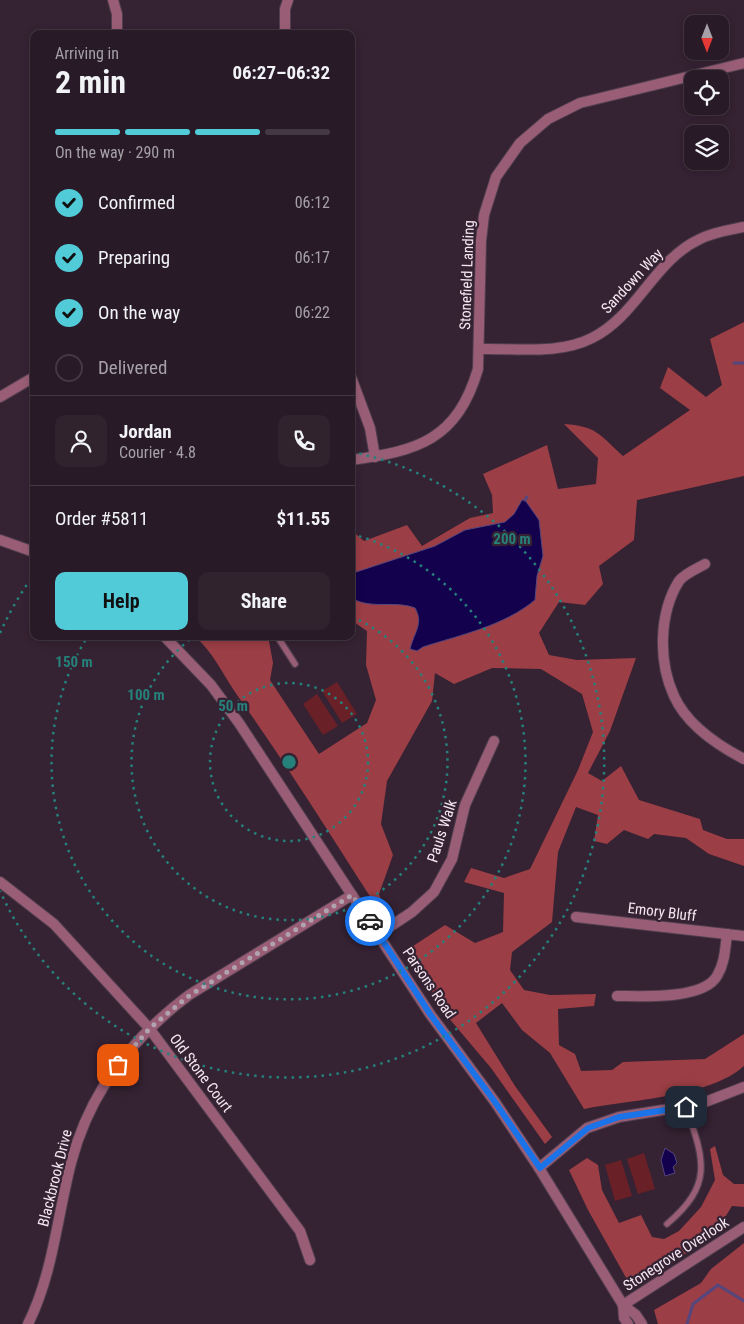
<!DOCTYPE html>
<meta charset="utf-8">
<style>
body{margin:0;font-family:"Roboto Condensed",sans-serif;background:#30232e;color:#f1f3f6;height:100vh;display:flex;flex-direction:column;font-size:19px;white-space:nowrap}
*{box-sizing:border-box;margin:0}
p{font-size:16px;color:#a5a1a7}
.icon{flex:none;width:28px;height:28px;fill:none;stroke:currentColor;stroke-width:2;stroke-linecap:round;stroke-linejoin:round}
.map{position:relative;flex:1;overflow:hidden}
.details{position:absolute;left:30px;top:30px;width:325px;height:610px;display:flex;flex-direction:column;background:#281a26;border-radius:10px;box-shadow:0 2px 8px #0003,0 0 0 1px #443843}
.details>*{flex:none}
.needle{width:32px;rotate:180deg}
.buttons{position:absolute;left:684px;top:15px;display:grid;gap:10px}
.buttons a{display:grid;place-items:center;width:45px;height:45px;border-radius:10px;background:#281a26;box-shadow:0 2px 8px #0003,0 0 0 1px #443843;font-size:25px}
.pin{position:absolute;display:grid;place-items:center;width:42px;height:42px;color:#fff;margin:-21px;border-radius:10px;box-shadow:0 2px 8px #0006}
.courier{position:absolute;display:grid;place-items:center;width:50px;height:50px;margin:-25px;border:4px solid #1a73e8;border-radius:50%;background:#fff;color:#222;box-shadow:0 1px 6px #0007}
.head em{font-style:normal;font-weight:700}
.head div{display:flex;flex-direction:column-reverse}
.head{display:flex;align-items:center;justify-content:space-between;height:85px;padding:0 25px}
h1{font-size:32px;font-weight:700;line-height:38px}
.bar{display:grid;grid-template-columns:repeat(4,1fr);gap:8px 5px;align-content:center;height:60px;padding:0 25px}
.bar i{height:6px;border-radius:4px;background:#443843}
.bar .active{background:#52cbd9}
.bar p{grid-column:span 4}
.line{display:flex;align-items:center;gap:12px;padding:0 25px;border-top:1px solid #443843}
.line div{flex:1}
.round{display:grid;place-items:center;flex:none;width:52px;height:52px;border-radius:10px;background:#30232e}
ol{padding:0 25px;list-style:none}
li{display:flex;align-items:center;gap:15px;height:55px}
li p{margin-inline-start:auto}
li .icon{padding:5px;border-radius:50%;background:#52cbd9;color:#111;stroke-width:4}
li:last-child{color:#a5a1a7}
li i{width:28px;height:28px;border:2px solid #443843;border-radius:50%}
.cta{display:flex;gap:10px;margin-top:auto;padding:10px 25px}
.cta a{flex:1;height:58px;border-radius:10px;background:#52cbd9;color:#111;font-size:20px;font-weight:700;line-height:58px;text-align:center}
.cta a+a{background:#30232e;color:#f1f3f6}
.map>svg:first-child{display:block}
</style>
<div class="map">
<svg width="744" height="1324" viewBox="0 0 744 1324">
<rect width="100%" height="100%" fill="#352233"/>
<g fill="#6a2027">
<path d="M337,682L357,714L342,723L322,691Z"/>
<path d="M317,694L338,726L323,735L303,704Z"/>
<path d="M644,1153L655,1189L638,1194L627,1159Z"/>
<path d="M621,1160L632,1196L615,1201L605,1165Z"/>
</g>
<g fill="#9b3e45">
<path d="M744,322V476L637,500L634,540L599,566L603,584L585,605L559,602L539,633L549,655L577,660L636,658L610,731L588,773L602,781L621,766L639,800L700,819L703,830L727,839H744V866L709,854L686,838L654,834L648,839L624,830L607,844L594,841L598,815L576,807L558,852L552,922L512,952L510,970L524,990L550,995L596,994L594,1006L558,1009L559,1045L575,1054L581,1071L612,1070L623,1062L705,1059L744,1034V1066C710,1097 629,1100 584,1109L550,1053L522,1030L502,1003L476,1023L515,1086L552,1137L545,1144L491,1068L442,1010L407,950L445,925L475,943L503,932L504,893L464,882L471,868L504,878L530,869L578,770L593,732L582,694L541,669L492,668L454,684L435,673L432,701L387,781L381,824L393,855L379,894L384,909L380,912C333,839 287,765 237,695C223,675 213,651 194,636H254L269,641L273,663L270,680L319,754L367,723L376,700L366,665L367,631L351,620V530L364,541L407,525L422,546L470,518L493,513L492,495L483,474L547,445L558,489L596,484L598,458L564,424C597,426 600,435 623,456L690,410L660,388L668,367L706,397L722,385L710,339Z"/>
<path d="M715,1146L723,1175L734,1184H744V1207L732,1206L716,1232L649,1280L638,1286L629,1283L588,1210L569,1170L587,1158L598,1165L602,1190L619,1223L641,1215L652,1237L664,1239L679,1231L701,1207L715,1180L710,1149Z"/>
<path d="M744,1243V1324H658L654,1310L701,1283L711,1269Z"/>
</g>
<g fill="#13014d" stroke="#56467e">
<path d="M522,500H525L539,520L543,556L537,576L535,600C504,626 460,635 423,647L417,651L410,649C414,632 424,624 415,608C394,600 372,610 351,598V574L353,573L435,546L465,530L505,522L514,514Z"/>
<path d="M665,1148L674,1154L677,1163L673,1167L675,1173L665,1176L661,1160Z"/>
</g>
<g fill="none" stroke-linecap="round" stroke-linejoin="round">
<g stroke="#56467e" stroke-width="3">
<path d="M734,363H744"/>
<path d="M525,500L527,497"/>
<path d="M687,1324L693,1304L718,1285L744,1301"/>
</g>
<g stroke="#503e4e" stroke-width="8">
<g id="service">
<path d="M277,636L295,664"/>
<path d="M667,1224C714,1184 704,1160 686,1107"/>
</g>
</g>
<g stroke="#503e4e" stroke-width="12">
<g id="minor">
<path d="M113,0L117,14V34"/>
<path d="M285,34V9L288,0"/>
<path d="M480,349C516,348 559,355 592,338C637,316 654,260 700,239C714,232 729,230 744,227"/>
<path d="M351,377L370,428L375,457"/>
<path d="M0,397L34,377"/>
<path d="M351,460C418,451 457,440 478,369L481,241L484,215L496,177L520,143L548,119L580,103L744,63"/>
<path d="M0,540L34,552"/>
<path d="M705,564C698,568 684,574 679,581C659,613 658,661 674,696C687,725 717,745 744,759"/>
<path d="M164,636L211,685L239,723L430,1014L495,1102L539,1168L623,1305L636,1315L642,1324"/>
<path d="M0,882L54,924L149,1028L300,1231L310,1260"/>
<path d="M576,917L744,936"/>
<path d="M379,934L412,912L434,892L452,859L465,805L494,741"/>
<path d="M617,996C642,996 703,1000 717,976C725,963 725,949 727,934"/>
<path d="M539,1168L587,1128L619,1117L700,1104L744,1087"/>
<path d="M623,1305L744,1227"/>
<path d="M623,1305L624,1318L628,1324"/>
<path d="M28,1324C53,1274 57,1217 71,1163C89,1093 133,1037 189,995L352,895"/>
</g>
</g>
<use href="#service" stroke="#995e76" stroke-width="5.5"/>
<use href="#minor" stroke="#995e76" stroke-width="10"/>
</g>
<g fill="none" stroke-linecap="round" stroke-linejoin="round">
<path stroke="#b1a2af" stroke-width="5" stroke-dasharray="0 9" d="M118,1065L150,1028L190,995L352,895L370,921"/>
<path stroke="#1a73e8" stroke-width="6" d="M370,921L430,1014L495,1102L540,1168L588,1128L619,1117L686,1107"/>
</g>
<g fill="none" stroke="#26817b" stroke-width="2.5" stroke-dasharray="2.5 5">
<circle cx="289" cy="762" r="79"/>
<path d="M352 617A158 158 0 1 1 193 637"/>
<path d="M352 534A237 237 0 1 1 88 636"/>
<path d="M0 633A316 316 0 0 1 33 576M352 452A316 316 0 1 1 0 891"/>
</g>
<g text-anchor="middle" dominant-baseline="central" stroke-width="4.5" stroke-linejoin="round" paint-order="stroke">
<g font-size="15" fill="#f4e7f2" stroke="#352233">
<text transform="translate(467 275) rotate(-88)">Stonefield Landing</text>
<text transform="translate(632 281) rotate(-47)">Sandown Way</text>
<text transform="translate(442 831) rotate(-72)">Pauls Walk</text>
<text transform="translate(662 912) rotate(7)">Emory Bluff</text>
<text transform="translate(429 983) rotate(56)">Parsons Road</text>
<text transform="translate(201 1073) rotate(53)">Old Stone Court</text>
<text transform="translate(55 1178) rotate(-76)">Blackbrook Drive</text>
<text transform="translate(676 1254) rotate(-33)">Stonegrove Overlook</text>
</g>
</g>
<circle cx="289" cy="762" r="8" fill="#26817b" stroke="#352233" stroke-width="2.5"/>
<g font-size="15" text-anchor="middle" font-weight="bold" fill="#26817b" stroke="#352233" stroke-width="4.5" stroke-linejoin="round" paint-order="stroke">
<text x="512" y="544">200 m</text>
<text x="74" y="667">150 m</text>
<text x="146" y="700">100 m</text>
<text x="233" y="711">50 m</text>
</g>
</svg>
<div class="buttons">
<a><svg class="needle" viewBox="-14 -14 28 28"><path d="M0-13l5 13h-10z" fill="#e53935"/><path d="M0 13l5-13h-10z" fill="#a5a1a7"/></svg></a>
<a><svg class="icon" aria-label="locate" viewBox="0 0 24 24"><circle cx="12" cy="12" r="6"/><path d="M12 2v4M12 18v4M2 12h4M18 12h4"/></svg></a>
<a><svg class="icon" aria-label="layers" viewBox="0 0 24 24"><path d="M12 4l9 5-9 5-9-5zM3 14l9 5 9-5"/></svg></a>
</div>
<div class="pin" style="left:118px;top:1065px;background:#ea580c"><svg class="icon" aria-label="bag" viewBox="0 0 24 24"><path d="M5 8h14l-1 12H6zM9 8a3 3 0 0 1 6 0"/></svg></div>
<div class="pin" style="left:686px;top:1107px;background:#1f2937"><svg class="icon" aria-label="home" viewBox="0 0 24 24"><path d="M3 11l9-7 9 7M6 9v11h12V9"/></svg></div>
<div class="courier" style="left:370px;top:921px"><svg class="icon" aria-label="car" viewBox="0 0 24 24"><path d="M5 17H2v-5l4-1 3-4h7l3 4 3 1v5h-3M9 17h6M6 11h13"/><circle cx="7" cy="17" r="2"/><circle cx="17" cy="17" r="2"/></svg></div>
<section class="details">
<div class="head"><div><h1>2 min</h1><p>Arriving in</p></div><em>06:27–06:32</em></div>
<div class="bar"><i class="active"></i><i class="active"></i><i class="active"></i><i></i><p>On the way · 290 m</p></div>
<ol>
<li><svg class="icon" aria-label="check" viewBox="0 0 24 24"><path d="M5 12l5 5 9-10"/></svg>Confirmed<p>06:12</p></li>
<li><svg class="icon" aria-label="check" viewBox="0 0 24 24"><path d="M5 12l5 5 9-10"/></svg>Preparing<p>06:17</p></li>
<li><svg class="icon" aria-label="check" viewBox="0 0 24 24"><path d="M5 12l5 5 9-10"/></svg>On the way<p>06:22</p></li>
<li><i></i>Delivered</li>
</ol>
<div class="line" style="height:90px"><a class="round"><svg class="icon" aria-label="person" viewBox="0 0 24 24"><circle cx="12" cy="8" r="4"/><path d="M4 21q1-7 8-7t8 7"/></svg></a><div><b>Jordan</b><p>Courier · 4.8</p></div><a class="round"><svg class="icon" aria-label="phone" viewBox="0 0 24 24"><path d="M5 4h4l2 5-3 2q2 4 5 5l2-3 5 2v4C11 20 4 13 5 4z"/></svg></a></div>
<div class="line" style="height:65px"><div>Order #5811</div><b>$11.55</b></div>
<div class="cta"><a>Help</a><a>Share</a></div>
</section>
</div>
